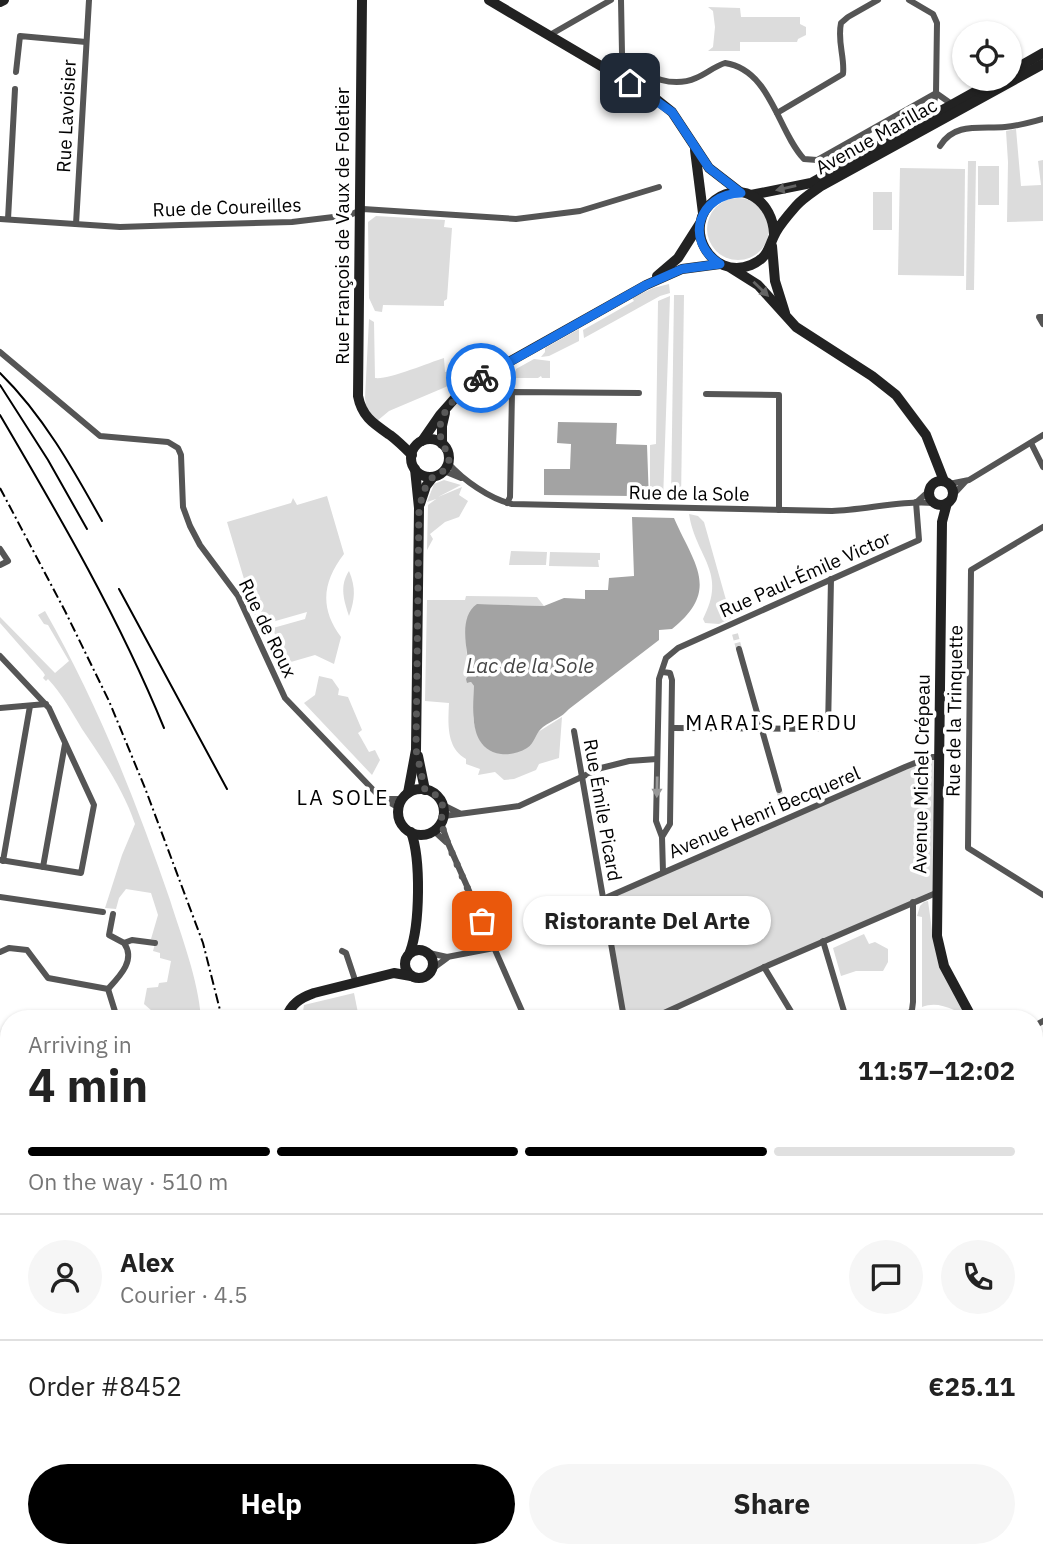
<!DOCTYPE html>
<meta charset="utf-8">
<style>
body{margin:0;font-family:"IBM Plex Sans",sans-serif;background:#f6f6f6;color:#222;height:100vh;display:flex;flex-direction:column;font-size:26px;white-space:nowrap}
*{box-sizing:border-box;margin:0}
p{font-size:23px;color:#767676}
.icon{flex:none;width:38px;height:38px;fill:none;stroke:currentColor;stroke-width:2;stroke-linecap:round;stroke-linejoin:round}
.map{position:relative;flex:1;overflow:hidden}
.details{position:absolute;left:0px;top:1010px;width:1043px;height:548px;display:flex;flex-direction:column;background:#fff;border-radius:28px 28px 0 0;box-shadow:0 2px 5px #0004}
.details>*{flex:none}
.controls{position:absolute;left:952px;top:21px;display:grid;gap:14px}
.controls a{display:grid;place-items:center;width:70px;height:70px;border-radius:50%;background:#fff;box-shadow:0 2px 5px #0004;font-size:35px}
.pin{position:absolute;display:grid;place-items:center;width:60px;height:60px;color:#fff;margin:-30px;border-radius:14px;box-shadow:0 4px 10px #0006}
.courier{position:absolute;display:grid;place-items:center;width:70px;height:70px;margin:-35px;border:5px solid #1a73e8;border-radius:50%;background:#fff;color:#222;box-shadow:0 2px 9px #0007}
.bubble{position:absolute;height:49px;border-radius:24px;background:#fff;box-shadow:0 2px 5px #0004;font-size:23px;font-weight:800;line-height:49px;text-align:center}
.overview em{font-style:normal;font-weight:800}
.overview div{display:flex;flex-direction:column-reverse}
.overview{display:flex;align-items:center;justify-content:space-between;height:119px;padding:0 28px}
h1{font-size:46px;font-weight:800;line-height:52px}
.bar{display:grid;grid-template-columns:repeat(4,1fr);gap:10px 7px;align-content:center;height:84px;padding:0 28px}
.bar i{height:9px;border-radius:5px;background:#e0e0e0}
.bar .active{background:#000}
.bar p{grid-column:span 4}
.line{display:flex;align-items:center;gap:18px;padding:0 28px;border-top:2px solid #e0e0e0}
.line div{flex:1}
.round{display:grid;place-items:center;flex:none;width:74px;height:74px;border-radius:37px;background:#f6f6f6}
.button{display:flex;gap:14px;margin-top:auto;padding:14px 28px}
.button a{flex:1;height:80px;border-radius:42px;background:#000;color:#fff;font-size:28px;font-weight:800;line-height:80px;text-align:center}
.button a+a{background:#f6f6f6;color:#222}
.map>svg:first-child{display:block}
</style>
<div class="map">
<svg width="1043" height="1557" viewBox="0 0 1043 1557">
<rect width="100%" height="100%" fill="#fff"/>
<g fill="#dcdcdc">
<path d="M708,7L740,8L741,17H800V24L806,27V35L798,39L797,42H740V51H708L713,47L715,27L713,11Z"/>
<path d="M1016,129L1021,186L1041,185L1038,161L1043,160V221L1007,222L1008,162L1006,131Z"/>
<path d="M968,161H976L974,290H966Z"/>
<rect x="978" y="166" width="21" height="39"/>
<path d="M900,168L965,169L964,276L898,275Z"/>
<rect x="873" y="192" width="19" height="38"/>
<circle cx="738" cy="229" r="31"/>
<path d="M376,216L445,220L444,227L452,228L447,299L444,301V306L383,305L382,312L375,311L369,298L368,222Z"/>
<path d="M669,284L670,293L660,296L584,338L583,330L634,301L632,298L653,288Z"/>
<path d="M674,295H684L681,499H671Z"/>
<path d="M670,296L663,501L650,500V445L656,444L658,301Z"/>
<path d="M369,319L374,322L375,378C388,380 428,363 444,358L445,372L469,369L474,375L389,411L377,421L367,412L365,398Z"/>
<path d="M579,329V341L549,356L541,357L545,352V348Z"/>
<path d="M534,359L550,361V378H542L541,376L538,378H514L516,369Z"/>
<path d="M444,480L461,485L438,497L462,487L459,495L468,501L459,517L445,522L430,534L433,539L427,550L428,505L436,499L427,502L434,484Z"/>
<path d="M327,496L344,554C323,581 319,608 341,637L334,664L315,655L284,664L273,628L305,619L307,612L258,626L227,522L291,503L293,498L297,505Z"/>
<path d="M689,514L698,516L704,522L730,614L731,618L719,624L705,623L703,619C728,572 696,558 689,514Z"/>
<path d="M511,551L547,552L546,565H509Z"/>
<path d="M550,552L600,553V560H598L599,567L549,566Z"/>
<path d="M349,571C356,588 355,599 349,616C344,601 339,586 349,571Z"/>
<path d="M466,596L537,597L544,606L478,604C473,615 466,625 466,637C465,653 471,668 467,683L471,682L474,686L473,718L476,731L538,732L562,717L559,758L539,764L536,770L514,779L504,780L495,772L478,775L480,769L466,764V759C446,748 448,723 449,703L425,701L427,600H465Z"/>
<path d="M45,611C97,702 136,801 170,900C182,938 198,979 201,1018H158L159,1013L157,1010L152,1011L144,1004L147,988L158,987L159,983L167,982L171,961L160,958V953L153,951L156,940L151,939L158,915L151,893L126,889L119,898L116,909L105,908L122,855L135,824C123,789 103,760 82,729C72,712 62,694 48,679L46,681L43,678L45,675L43,672L0,623V617L55,673L69,661L48,625L44,624L38,615Z"/>
<path d="M319,676L332,679L339,689L338,695L348,697L362,730L358,733C363,741 365,745 369,752L375,750L380,760L372,775L304,703L315,695Z"/>
<path d="M939,757L936,893L653,1018H624L603,899L905,767Z"/>
<path d="M928,901L932,930L966,1018H954L951,1015L954,1010C942,1005 933,1003 922,1007V917L917,916L920,906L924,902Z"/>
<path d="M864,934L869,944L875,942L888,949V962L883,971H856L841,976L833,948Z"/>
<path d="M354,993L359,1018H302L304,1005Z"/>
<path d="M1043,1206V1434L1034,1442V1211Z"/>
<path d="M1043,1444V1480L1034,1489V1451Z"/>
<path d="M930,1549H970L961,1557H921Z"/>
</g>
<g fill="#a3a3a3">
<path d="M558,422L617,423L616,444L647,445L649,501H633L632,496L544,495V469H570L571,444L557,443Z"/>
<path d="M632,517L674,518C694,564 721,590 672,629L659,630V640L569,709C561,718 553,720 543,727C535,733 535,743 527,748C519,753 509,755 501,754C468,749 473,709 474,686L471,682L467,683L466,679L470,673C468,652 457,618 477,604L544,606L564,598L585,599V590H608L609,578L634,576Z"/>
<path d="M1043,1483V1557H965L974,1549H1034V1492Z"/>
<path d="M471,1549H549L551,1557H472Z"/>
</g>
<g fill="none" stroke-linecap="round" stroke-linejoin="round">
<g stroke="#444" stroke-width="2" stroke-dasharray="9 7" stroke-linecap="butt">
<path d="M1034,1534L1043,1526"/>
<path d="M1034,1545L1043,1537"/>
<path d="M1009,1557L1018,1549"/>
<path d="M1021,1557L1030,1549"/>
<path d="M1042,1557L1043,1556"/>
</g>
<g stroke="#d9d9d9" stroke-width="6" stroke-dasharray="6 3" stroke-linecap="butt">
<path d="M735,634L739,649"/>
<path d="M779,790L785,810"/>
</g>
<g stroke="#555" stroke-width="6">
<path d="M621,0L622,53L623,60L628,64C649,76 671,89 696,78C706,74 715,66 725,63C771,70 777,130 804,159L817,160L936,93"/>
<path d="M909,0L933,14L937,23L936,93L931,117"/>
<path d="M548,36L611,0"/>
<path d="M16,72L20,36L86,42"/>
<path d="M936,93L953,105"/>
<path d="M777,113L843,74C845,57 837,42 841,23L848,17L878,0"/>
<path d="M940,146C954,122 981,129 1005,127C1018,126 1031,122 1043,119"/>
<path d="M0,219L120,227L181,225L292,222L350,215L363,209L516,219L580,211L659,187"/>
<path d="M8,219L15,89"/>
<path d="M76,224L89,0"/>
<path d="M1043,317H1039L1043,324"/>
<path d="M0,352L100,436L168,442L178,448L181,455L183,507L190,526L200,545L238,596L285,698L380,797L399,808"/>
<path d="M706,394L779,395V510"/>
<path d="M1031,443L1043,467"/>
<path d="M448,463C463,480 490,499 512,504L832,511C865,510 902,500 934,503"/>
<path d="M444,471L461,478"/>
<path d="M949,484L969,480L1043,435"/>
<path d="M953,495L965,482"/>
<path d="M918,501L929,491"/>
<path d="M507,503L510,497L512,392L639,393"/>
<path d="M1043,527L971,570L968,848L1043,895"/>
<path d="M0,549L8,561L0,565"/>
<path d="M739,649L779,790"/>
<path d="M0,656L49,708L94,805L81,873L0,860"/>
<path d="M663,672L670,673L672,680L670,824L662,837L656,821L659,679L666,658L678,648L919,540L916,502"/>
<path d="M0,708L46,704"/>
<path d="M672,728L828,729L831,579"/>
<path d="M574,731L624,1018"/>
<path d="M389,799H402"/>
<path d="M443,805L459,813"/>
<path d="M444,816L519,806L601,768L629,761L657,759"/>
<path d="M441,823L448,843L525,1018"/>
<path d="M434,831L446,842"/>
<path d="M662,837L663,872"/>
<path d="M3,861L30,706"/>
<path d="M43,867L65,744"/>
<path d="M0,897L103,912"/>
<path d="M603,899L905,767L930,757H939"/>
<path d="M823,941L846,1018"/>
<path d="M124,943L132,940L155,943"/>
<path d="M342,951L346,953L356,983"/>
<path d="M0,952L9,948L27,950L48,978L108,989L117,1018"/>
<path d="M429,953L447,957L494,948"/>
<path d="M764,967L795,1018"/>
<path d="M432,969L447,958"/>
<path d="M108,989C120,976 136,960 124,943L109,935L113,914"/>
<path d="M653,1018L769,965L936,893"/>
<path d="M906,1018L912,1010L913,1002V902"/>
<path d="M1034,1026L1043,1021"/>
<path d="M0,1074L8,1075L9,1080"/>
<path d="M0,1089L9,1087"/>
<path d="M0,1164L9,1165"/>
<path d="M0,1347L9,1333"/>
<path d="M0,1465L9,1462"/>
<path d="M208,1549L209,1557"/>
<path d="M567,1549L568,1557"/>
<path d="M752,1549L754,1557"/>
<path d="M835,1549L839,1557"/>
<path d="M907,1549L911,1557"/>
</g>
<g stroke="#222" stroke-width="10">
<path d="M362,0L358,396C362,417 374,424 390,435C398,441 405,448 412,455"/>
<path d="M489,0L652,96L672,112L709,168L740,192"/>
<path d="M0,2L4,0"/>
<path d="M1010,72L1043,53"/>
<path d="M695,150L703,213"/>
<path d="M751,195L811,183L998,79"/>
<path d="M774,234C773,203 744,179 715,200C680,226 711,281 751,265C770,257 768,246 776,232C781,223 789,214 796,206C803,198 813,192 821,186L1043,64"/>
<path d="M772,246L775,281L785,313"/>
<path d="M731,268L758,285L796,327L872,376L896,395L926,435L944,481"/>
<path d="M657,276L678,258L699,225"/>
<circle cx="430" cy="458" r="19"/>
<path d="M422,441L440,415L456,397L482,377L646,285L682,269L720,264"/>
<path d="M442,444V426L445,413"/>
<circle cx="941" cy="493" r="12"/>
<path d="M947,503L942,522L937,936L944,966L972,1018"/>
<path d="M420,504L426,486L433,477"/>
<path d="M418,756L425,790"/>
<circle cx="421" cy="812" r="23"/>
<path d="M408,793L416,750L419,508L415,469"/>
<circle cx="419" cy="964" r="14"/>
<path d="M410,952C420,925 421,859 411,832"/>
<path d="M286,1018C291,1004 300,998 314,993L394,973L411,976"/>
<path d="M0,1402L9,1408"/>
<path d="M329,1549L331,1557"/>
<path d="M216,1557H218"/>
<path d="M917,1557L925,1549"/>
</g>
<g stroke="#000" stroke-width="2">
<path d="M0,373C43,415 73,469 102,521"/>
<path d="M0,385L48,460L87,529"/>
<path d="M0,415C60,517 119,618 164,728"/>
<path d="M119,589L227,789"/>
</g>
<g stroke="#000" stroke-width="2" stroke-dasharray="10 3.5 2 3.5" stroke-linecap="butt">
<path d="M0,488L65,611L109,701L145,788L203,943L222,1018"/>
<path d="M61,1557L68,1549"/>
<path d="M82,1557L89,1549"/>
<path d="M102,1557L108,1549"/>
</g>
</g>
<defs><path id="oneway-solid" d="M-6-.8H1V-3.2L6.5 0L1 3.2V.8H-6Z" transform="scale(1.75)"/></defs>
<g fill="#646464">
<use href="#oneway-solid" transform="translate(786 188) rotate(167)"/>
<use href="#oneway-solid" transform="translate(761 289) rotate(44)"/>
</g>
<use fill="#999" href="#oneway-solid" transform="translate(657 787) rotate(91)"/>
<g fill="none" stroke-linecap="round" stroke-linejoin="round">
<path stroke="#595959" stroke-width="7" stroke-dasharray="0 12.6" d="M481,378C461,392 430,415 443,444C446,452 451,455 448,464C445,473 437,473 432,478C424,485 422,499 419,508L416,750L425,790L436,795L443,806L441,823L448,844L482,921"/>
<path stroke="#1a73e8" stroke-width="9" d="M481,378L646,285L682,269L720,264C683,240 699,194 741,193L709,168L672,112L630,83"/>
</g>
<g text-anchor="middle" dominant-baseline="central" stroke-width="7" stroke-linejoin="round" paint-order="stroke">
<g font-size="19" fill="#000" stroke="#fff">
<text transform="translate(66 116) rotate(-87)">Rue Lavoisier</text>
<text transform="translate(876 136) rotate(-29)">Avenue Marillac</text>
<text transform="translate(227 207) rotate(-2)">Rue de Coureilles</text>
<text transform="translate(342 226) rotate(-90)">Rue François de Vaux de Foletier</text>
<text transform="translate(689 493) rotate(1)">Rue de la Sole</text>
<text transform="translate(805 574) rotate(-24)">Rue Paul-Émile Victor</text>
<text transform="translate(268 628) rotate(64)">Rue de Roux</text>
<text transform="translate(954 711) rotate(-89)">Rue de la Trinquette</text>
<text transform="translate(921 774) rotate(-89)">Avenue Michel Crépeau</text>
<text transform="translate(603 810) rotate(80)">Rue Émile Picard</text>
<text transform="translate(764 812) rotate(-23)">Avenue Henri Becquerel</text>
</g>
<g font-size="21" font-style="italic" fill="#444" stroke="#fff">
<text x="530" y="665">Lac de la Sole</text>
</g>
<g font-size="21" letter-spacing="2" fill="#000" stroke="#fff">
<text x="772" y="722">MARAIS PERDU</text>
<text x="343" y="797">LA SOLE</text>
</g>
</g>
</svg>
<div class="controls">
<a><svg class="icon" aria-label="locate" viewBox="0 0 24 24"><circle cx="12" cy="12" r="6"/><path d="M12 2v4M12 18v4M2 12h4M18 12h4"/></svg></a>
</div>
<div class="pin" style="left:482px;top:921px;background:#ea580c"><svg class="icon" aria-label="bag" viewBox="0 0 24 24"><path d="M5 8h14l-1 12H6zM9 8a3 3 0 0 1 6 0"/></svg></div>
<div class="pin" style="left:630px;top:83px;background:#1f2937"><svg class="icon" aria-label="home" viewBox="0 0 24 24"><path d="M3 11l9-7 9 7M6 9v11h12V9"/></svg></div>
<div class="courier" style="left:481px;top:378px"><svg class="icon" aria-label="bike" viewBox="0 0 24 24"><circle cx="6" cy="16" r="4"/><circle cx="18" cy="16" r="4"/><path d="M6 16l4-8h5l3 8M10 8l3 8H6M13 5h3"/></svg></div>
<div class="bubble" style="left:523px;top:896px;width:248px">Ristorante Del Arte</div>
<section class="details">
<div class="overview"><div><h1>4 min</h1><p>Arriving in</p></div><em>11:57–12:02</em></div>
<div class="bar"><i class="active"></i><i class="active"></i><i class="active"></i><i></i><p>On the way · 510 m</p></div>
<div class="line" style="height:126px"><a class="round"><svg class="icon" aria-label="person" viewBox="0 0 24 24"><circle cx="12" cy="8" r="4"/><path d="M4 21q1-7 8-7t8 7"/></svg></a><div><b>Alex</b><p>Courier · 4.5</p></div><a class="round"><svg class="icon" aria-label="chat" viewBox="0 0 24 24"><path d="M4 5h16v11H9l-5 4z"/></svg></a><a class="round"><svg class="icon" aria-label="phone" viewBox="0 0 24 24"><path d="M5 4h4l2 5-3 2q2 4 5 5l2-3 5 2v4C11 20 4 13 5 4z"/></svg></a></div>
<div class="line" style="height:91px"><div>Order #8452</div><b>€25.11</b></div>
<div class="button"><a>Help</a><a>Share</a></div>
</section>
</div>
